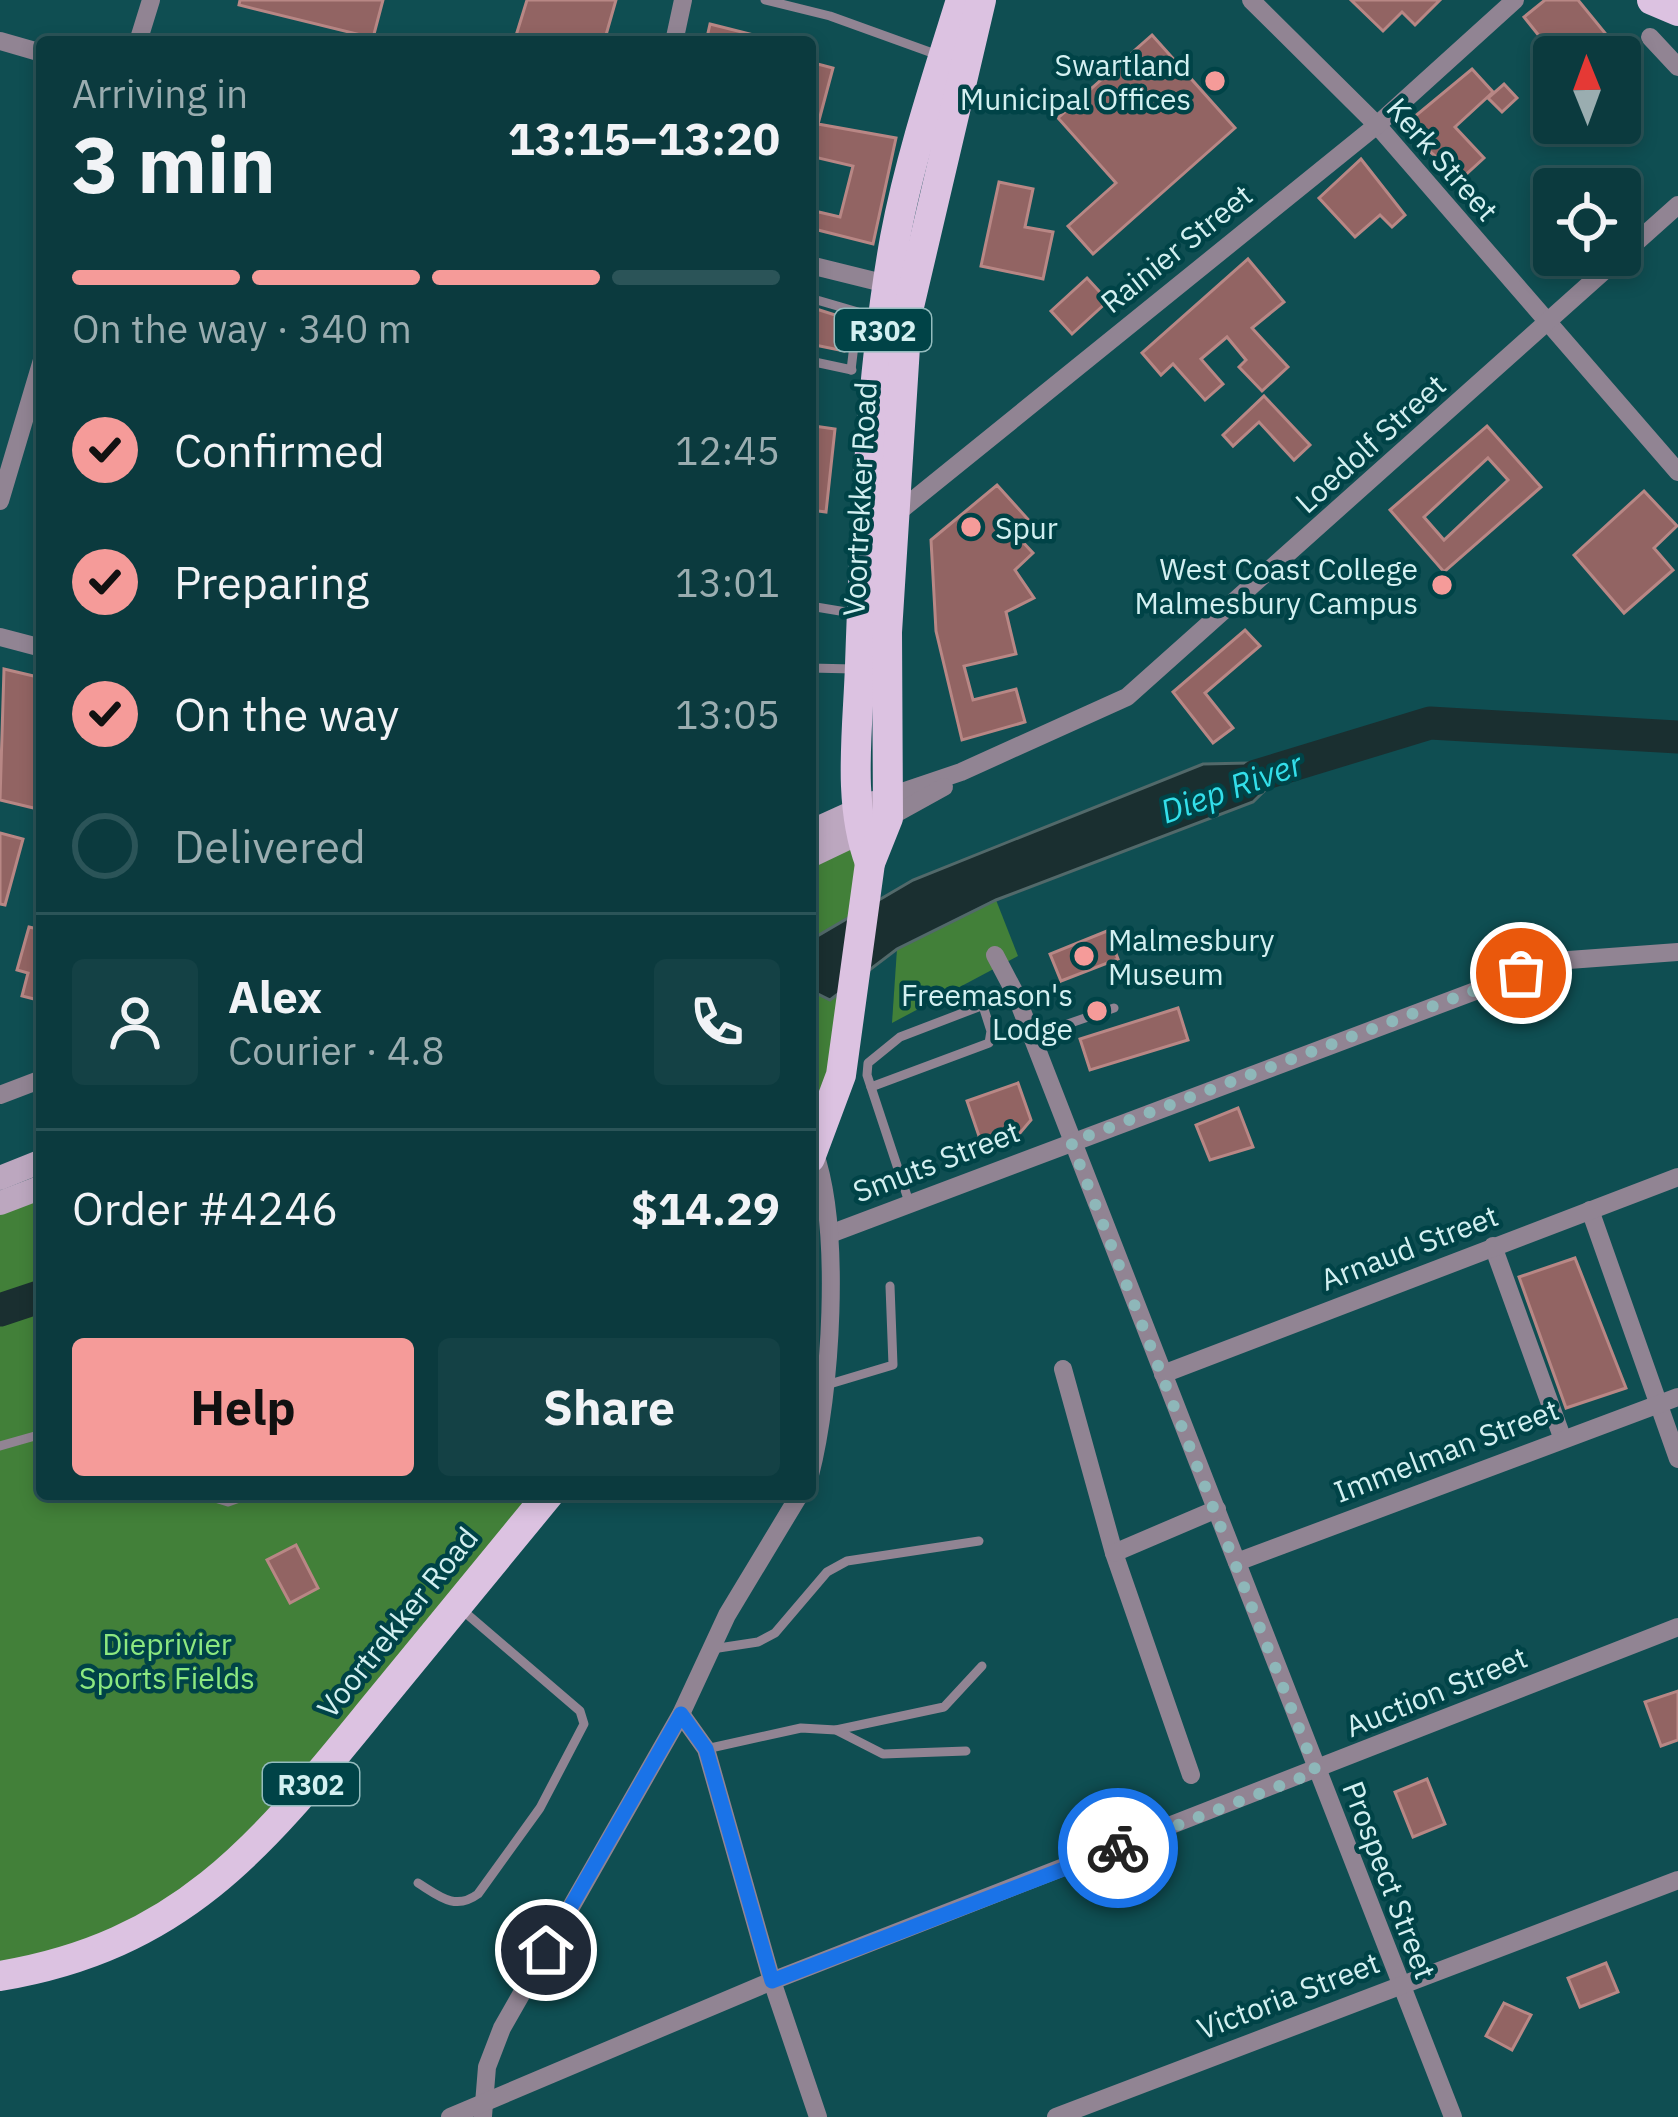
<!DOCTYPE html>
<meta charset="utf-8">
<style>
body{margin:0;font-family:"IBM Plex Sans",sans-serif;background:#144145;color:#f1f3f6;height:100vh;display:flex;flex-direction:column;font-size:45px;white-space:nowrap}
*{box-sizing:border-box;margin:0}
p{font-size:39px;color:#9aadb0}
.icon{flex:none;width:66px;height:66px;fill:none;stroke:currentColor;stroke-width:2;stroke-linecap:round;stroke-linejoin:round}
.map{position:relative;flex:1;overflow:hidden}
.side{position:absolute;left:36px;top:36px;width:780px;height:1464px;display:flex;flex-direction:column;background:#0b3a3e;border-radius:12px;box-shadow:0 6px 18px #0003,0 0 0 3px #2b5458}
.side>*{flex:none}
.needle{width:78px;rotate:359deg}
.tools{position:absolute;left:1533px;top:36px;display:grid;gap:24px}
.tools a{display:grid;place-items:center;width:108px;height:108px;border-radius:12px;background:#0b3a3e;box-shadow:0 6px 18px #0003,0 0 0 3px #2b5458;font-size:60px}
.pin{position:absolute;display:grid;place-items:center;width:102px;height:102px;color:#fff;margin:-51px;border:6px solid #fff;border-radius:50%;box-shadow:0 3px 12px #0007}
.courier{position:absolute;display:grid;place-items:center;width:120px;height:120px;margin:-60px;border:9px solid #1a73e8;border-radius:50%;background:#fff;color:#222;box-shadow:0 3px 15px #0007}
.summary em{font-style:normal;font-weight:700}
.summary div{display:flex;flex-direction:column-reverse}
.summary{display:flex;align-items:center;justify-content:space-between;height:204px;padding:0 36px}
h1{font-size:78px;font-weight:700;line-height:90px}
.bar{display:grid;grid-template-columns:repeat(4,1fr);gap:18px 12px;align-content:center;height:144px;padding:0 36px}
.bar i{height:15px;border-radius:9px;background:#2b5458}
.bar .active{background:#f59b99}
.bar p{grid-column:span 4}
.line{display:flex;align-items:center;gap:30px;padding:0 36px;border-top:3px solid #2b5458}
.line div{flex:1}
.round{display:grid;place-items:center;flex:none;width:126px;height:126px;border-radius:12px;background:#144145}
ol{padding:0 36px;list-style:none}
li{display:flex;align-items:center;gap:36px;height:132px}
li p{margin-inline-start:auto}
li .icon{padding:12px;border-radius:50%;background:#f59b99;color:#111;stroke-width:4}
li:last-child{color:#9aadb0}
li i{width:66px;height:66px;border:6px solid #2b5458;border-radius:50%}
.button{display:flex;gap:24px;margin-top:auto;padding:24px 36px}
.button a{flex:1;height:138px;border-radius:12px;background:#f59b99;color:#111;font-size:48px;font-weight:700;line-height:138px;text-align:center}
.button a+a{background:#144145;color:#f1f3f6}
.map>svg:first-child{display:block}
</style>
<div class="map">
<svg width="1678" height="2117" viewBox="0 0 1678 2117">
<rect width="100%" height="100%" fill="#0f4e52"/>
<g fill="#428039">
<path d="M858,834L870,863L810,1158V856Z"/>
<path d="M996,900L1018,956L892,1023L897,949Z"/>
<path d="M42,1187V1494H549L203,1891L0,1976V1203Z"/>
</g>
<path fill="#1a2f30" stroke="#52696a" stroke-width="3" d="M1294,762L1253,802L996,900L897,949L830,1000L810,990L814,938L913,880L1203,764Z"/>
<g fill="none" stroke-linecap="round" stroke-linejoin="round">
<g stroke="#1a2f30" stroke-width="33">
<path d="M1256,776L1430,723L1678,737"/>
<path d="M0,1310L42,1296"/>
</g>
</g>
<g fill="#926463" stroke="#b88785" stroke-width="3" fill-rule="evenodd">
<path d="M240,0H383L373,38L239,5Z"/>
<path d="M527,0H616L604,42H514Z"/>
<path d="M1351,0H1440L1415,25L1402,12L1383,31Z"/>
<path d="M1545,0H1578L1605,33L1576,57H1556L1524,17Z"/>
<path d="M710,24L762,37L761,42H706Z"/>
<path d="M1152,35L1235,128L1093,254L1068,226L1116,183L1058,118Z"/>
<path d="M810,62L833,68L818,124L896,138L873,244L810,228V210L840,217L853,166L814,157L816,150L810,149Z"/>
<path d="M1472,69L1493,92L1455,127L1484,158L1461,179L1402,127Z"/>
<path d="M1504,84L1517,98L1502,112L1488,98Z"/>
<path d="M1361,159L1405,215L1392,227L1380,215L1355,237L1319,198Z"/>
<path d="M999,182L1033,189L1025,227L1053,232L1043,279L981,266Z"/>
<path d="M1248,259L1284,302L1252,328L1288,367L1262,391L1239,367L1246,360L1227,337L1201,359L1223,384L1205,400L1173,364L1161,375L1142,353Z"/>
<path d="M1087,278L1108,301L1072,334L1051,311Z"/>
<path d="M810,307L848,319L844,351L810,344Z"/>
<path d="M1264,396L1310,445L1294,460L1259,422L1233,446L1223,435Z"/>
<path d="M814,426L835,429L826,512L810,510Z"/>
<path d="M1487,426L1541,487L1444,572L1390,510ZM1488,458L1508,480L1444,540L1424,517Z"/>
<path d="M997,485L1033,525L1019,538L1033,553L1015,570L1034,598L1006,612L1016,654L964,666L973,700L1016,689L1025,722L962,740L936,631L931,540Z"/>
<path d="M1644,491L1677,526L1654,548L1673,570L1624,613L1574,555Z"/>
<path d="M1245,630L1260,646L1205,693L1233,728L1213,743L1173,692Z"/>
<path d="M4,669L42,678V810L0,800Z"/>
<path d="M0,833L23,839L5,905L0,904Z"/>
<path d="M29,927L42,930V1001L22,996L28,973L17,970Z"/>
<path d="M1107,931L1118,959L1061,981L1050,954Z"/>
<path d="M1178,1008L1188,1040L1090,1070L1080,1039Z"/>
<path d="M1018,1083L1031,1120L1020,1133L982,1145L967,1101Z"/>
<path d="M1238,1108L1253,1147L1210,1160L1196,1125Z"/>
<path d="M1575,1258L1626,1388L1566,1408L1519,1277Z"/>
<path d="M296,1545L318,1588L290,1603L267,1560Z"/>
<path d="M1678,1691V1740L1661,1746L1645,1702Z"/>
<path d="M1427,1779L1445,1824L1413,1837L1395,1792Z"/>
<path d="M1606,1963L1618,1992L1580,2007L1568,1978Z"/>
<path d="M1504,2003L1531,2015L1512,2050L1486,2036Z"/>
</g>
<g fill="none" stroke-linecap="round" stroke-linejoin="round">
<g stroke="#918493" stroke-width="9">
<path d="M765,0L830,16L938,55"/>
<path d="M810,298L858,312L851,370"/>
<path d="M810,361L852,370"/>
<path d="M810,606L858,614"/>
<path d="M810,668L854,669"/>
<path d="M1030,1037L1114,1008"/>
<path d="M871,1087L989,1043L991,1031L982,1003"/>
<path d="M909,1202L867,1075L868,1063L900,1037L1015,993"/>
<path d="M823,1386L893,1365L890,1286"/>
<path d="M0,1446L42,1434"/>
<path d="M202,1494L228,1502L251,1494"/>
<path d="M712,1649L758,1642L775,1633L827,1572L847,1561L979,1541"/>
<path d="M836,1730L944,1707L982,1666"/>
<path d="M706,1749L801,1728L836,1730L883,1754L966,1751"/>
<path d="M418,1883C439,1896 455,1911 478,1894L540,1808L584,1724L580,1711L461,1609"/>
</g>
<g stroke="#918493" stroke-width="18">
<path d="M1251,0L1377,125L1678,472"/>
<path d="M1650,37L1678,67"/>
<path d="M0,41L42,53"/>
<path d="M138,42L151,0"/>
<path d="M674,42L683,0"/>
<path d="M810,265L895,286"/>
<path d="M0,501L42,360"/>
<path d="M891,518L1377,125L1515,0"/>
<path d="M0,637L42,648"/>
<path d="M887,797L961,772L1127,697L1678,205"/>
<path d="M888,818L944,787"/>
<path d="M995,955L1015,993L1453,2117"/>
<path d="M0,1095L42,1079"/>
<path d="M1590,1210L1678,1459"/>
<path d="M830,1234L1555,961L1678,952"/>
<path d="M1493,1246L1562,1437"/>
<path d="M1063,1369L1114,1553L1191,1775"/>
<path d="M1163,1374L1678,1177"/>
<path d="M810,1475C831,1394 842,1230 814,1151"/>
<path d="M1114,1553L1217,1509"/>
<path d="M1237,1562L1678,1397"/>
<path d="M681,1714L706,1749L772,1981L818,2117"/>
<path d="M483,2116L487,2067L502,2028L681,1714L727,1615L800,1494"/>
<path d="M450,2117L772,1981L1678,1627"/>
<path d="M1056,2117L1678,1880"/>
</g>
<g stroke="#bca7bf" stroke-width="24">
<path d="M810,832L874,803"/>
<path d="M810,856L875,825"/>
<path d="M0,1178L42,1161"/>
<path d="M0,1203L42,1187"/>
</g>
<g stroke="#dcc2e1" stroke-width="30">
<path d="M1652,0L1678,11"/>
<path d="M870,863C847,802 858,729 860,665C865,523 870,378 895,238C910,158 937,77 961,0"/>
<path d="M810,1158L841,1075L870,863L888,818L887,632L907,315L981,0"/>
<path d="M0,1976C185,1945 264,1842 375,1706C433,1635 491,1565 549,1494"/>
</g>
</g>
<g fill="none" stroke-linecap="round" stroke-linejoin="round">
<path stroke="#8eb7b9" stroke-width="12" stroke-dasharray="0 21.6" d="M1118,1848L1316,1772L1071,1142L1521,973"/>
<path stroke="#1a73e8" stroke-width="15" d="M546,1950L681,1714L706,1749L772,1981L1118,1848"/>
</g>
<g fill="#f59b99" stroke="#004347" stroke-width="4.5">
<circle cx="1215" cy="81" r="12"/>
<circle cx="971" cy="527" r="12"/>
<circle cx="1442" cy="585" r="12"/>
<circle cx="1084" cy="956" r="12"/>
<circle cx="1097" cy="1011" r="12"/>
</g>
<g text-anchor="middle" dominant-baseline="central" stroke-width="9" stroke-linejoin="round" paint-order="stroke">
<g fill="#004347" stroke="#94bcbe" stroke-width="3">
<rect x="835" y="309" width="96" height="42" rx="9"/>
<rect x="263" y="1763" width="96" height="42" rx="9"/>
</g>
<g font-size="27" font-weight="bold" fill="#d3f0f1">
<text x="883" y="330">R302</text>
<text x="311" y="1784">R302</text>
</g>
<g font-size="30" fill="#d3f0f1" stroke="#004347" text-anchor="end">
<text x="1191" y="64">Swartland<tspan x="1191" dy="34">Municipal Offices</tspan></text>
<text x="995" y="527" text-anchor="start">Spur</text>
<text x="1418" y="568">West Coast College<tspan x="1418" dy="34">Malmesbury Campus</tspan></text>
<text x="1108" y="939" text-anchor="start">Malmesbury<tspan x="1108" dy="34">Museum</tspan></text>
<text x="1073" y="994">Freemason's<tspan x="1073" dy="34">Lodge</tspan></text>
</g>
<g font-size="30" fill="#d3f0f1" stroke="#004347">
<text transform="translate(1443 159) rotate(49)">Kerk Street</text>
<text transform="translate(1176 248) rotate(-39)">Rainier Street</text>
<text transform="translate(1370 443) rotate(-42)">Loedolf Street</text>
<text transform="translate(859 499) rotate(-87)">Voortrekker Road</text>
<text transform="translate(936 1161) rotate(-21)">Smuts Street</text>
<text transform="translate(1409 1247) rotate(-21)">Arnaud Street</text>
<text transform="translate(1446 1450) rotate(-21)">Immelman Street</text>
<text transform="translate(397 1622) rotate(-51)">Voortrekker Road</text>
<text transform="translate(1436 1691) rotate(-22)">Auction Street</text>
<text transform="translate(1390 1880) rotate(69)">Prospect Street</text>
<text transform="translate(1288 1995) rotate(-21)">Victoria Street</text>
</g>
<g font-size="30" fill="#8ce880" stroke="#004347">
<text x="167" y="1643">Dieprivier<tspan x="167" dy="34">Sports Fields</tspan></text>
</g>
<g font-size="33" font-style="italic" fill="#33dfea" stroke="#004347">
<text transform="translate(1231 787) rotate(-20)">Diep River</text>
</g>
</g>
</svg>
<div class="tools">
<a><svg class="needle" viewBox="-14 -14 28 28"><path d="M0-13l5 13h-10z" fill="#e53935"/><path d="M0 13l5-13h-10z" fill="#9aadb0"/></svg></a>
<a><svg class="icon" aria-label="locate" viewBox="0 0 24 24"><circle cx="12" cy="12" r="6"/><path d="M12 2v4M12 18v4M2 12h4M18 12h4"/></svg></a>
</div>
<div class="pin" style="left:1521px;top:973px;background:#ea580c"><svg class="icon" aria-label="bag" viewBox="0 0 24 24"><path d="M5 8h14l-1 12H6zM9 8a3 3 0 0 1 6 0"/></svg></div>
<div class="pin" style="left:546px;top:1950px;background:#1f2937"><svg class="icon" aria-label="home" viewBox="0 0 24 24"><path d="M3 11l9-7 9 7M6 9v11h12V9"/></svg></div>
<div class="courier" style="left:1118px;top:1848px"><svg class="icon" aria-label="bike" viewBox="0 0 24 24"><circle cx="6" cy="16" r="4"/><circle cx="18" cy="16" r="4"/><path d="M6 16l4-8h5l3 8M10 8l3 8H6M13 5h3"/></svg></div>
<section class="side">
<div class="summary"><div><h1>3 min</h1><p>Arriving in</p></div><em>13:15–13:20</em></div>
<div class="bar"><i class="active"></i><i class="active"></i><i class="active"></i><i></i><p>On the way · 340 m</p></div>
<ol>
<li><svg class="icon" aria-label="check" viewBox="0 0 24 24"><path d="M5 12l5 5 9-10"/></svg>Confirmed<p>12:45</p></li>
<li><svg class="icon" aria-label="check" viewBox="0 0 24 24"><path d="M5 12l5 5 9-10"/></svg>Preparing<p>13:01</p></li>
<li><svg class="icon" aria-label="check" viewBox="0 0 24 24"><path d="M5 12l5 5 9-10"/></svg>On the way<p>13:05</p></li>
<li><i></i>Delivered</li>
</ol>
<div class="line" style="height:216px"><a class="round"><svg class="icon" aria-label="person" viewBox="0 0 24 24"><circle cx="12" cy="8" r="4"/><path d="M4 21q1-7 8-7t8 7"/></svg></a><div><b>Alex</b><p>Courier · 4.8</p></div><a class="round"><svg class="icon" aria-label="phone" viewBox="0 0 24 24"><path d="M5 4h4l2 5-3 2q2 4 5 5l2-3 5 2v4C11 20 4 13 5 4z"/></svg></a></div>
<div class="line" style="height:156px"><div>Order #4246</div><b>$14.29</b></div>
<div class="button"><a>Help</a><a>Share</a></div>
</section>
</div>
